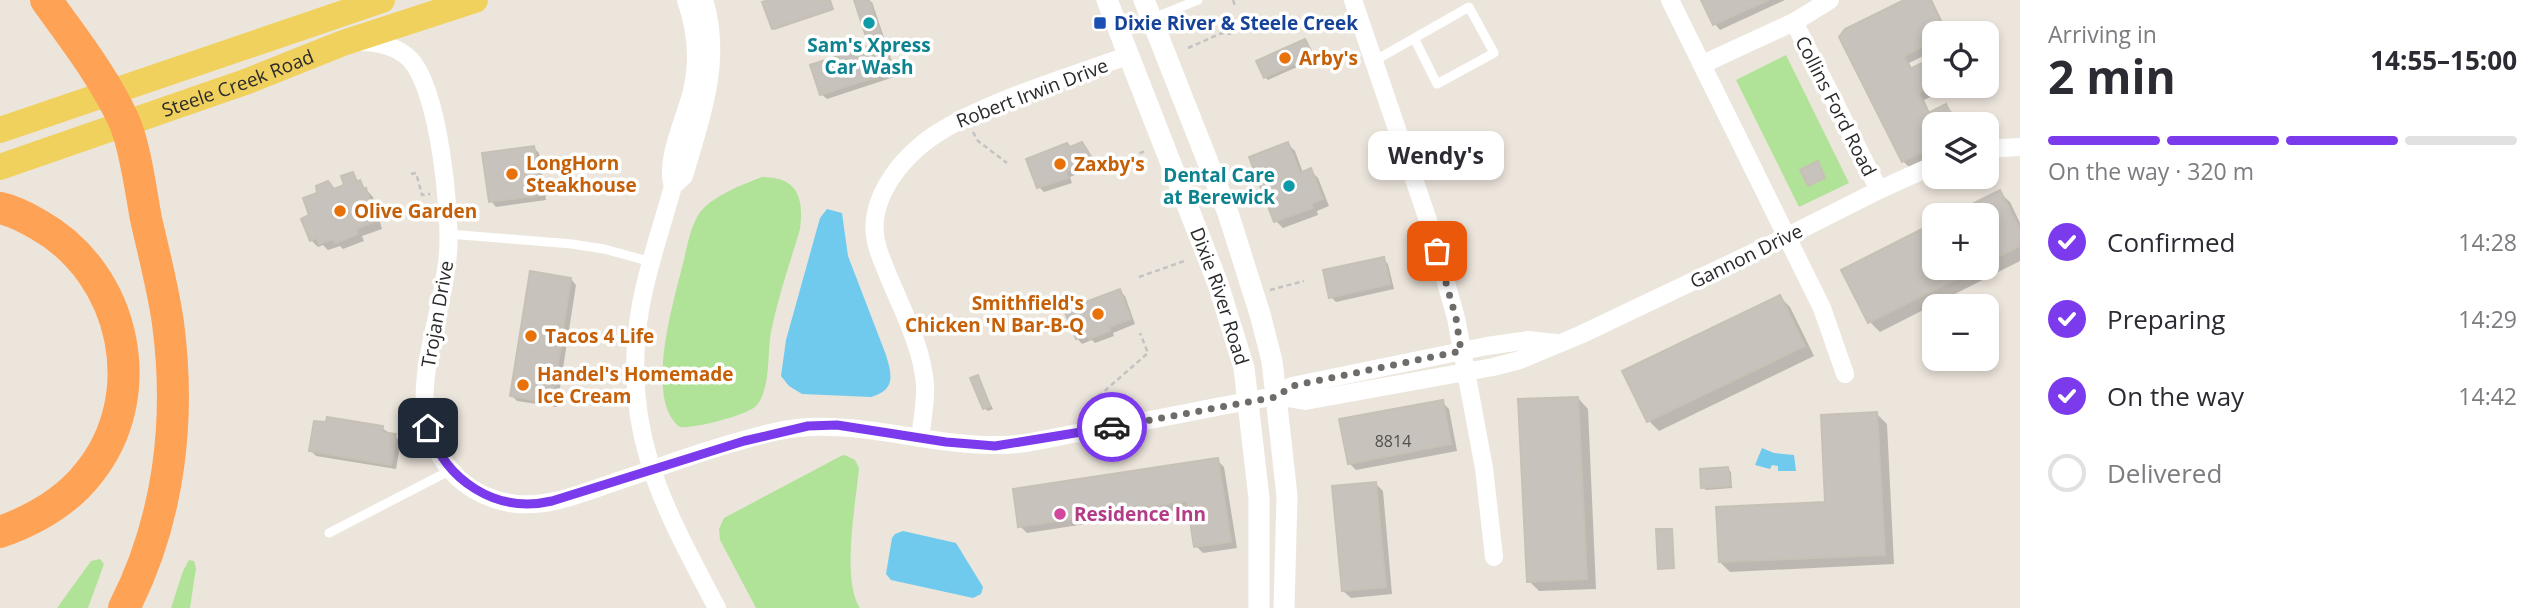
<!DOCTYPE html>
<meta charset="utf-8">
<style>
body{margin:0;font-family:"Open Sans",sans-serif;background:#f2f2f3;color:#2b2b33;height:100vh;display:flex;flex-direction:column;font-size:26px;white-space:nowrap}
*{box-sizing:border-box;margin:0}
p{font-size:23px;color:#7c7c81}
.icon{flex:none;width:38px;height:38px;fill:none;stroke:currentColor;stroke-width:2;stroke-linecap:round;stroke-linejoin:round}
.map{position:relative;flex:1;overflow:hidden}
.drawer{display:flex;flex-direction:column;background:#fff;width:525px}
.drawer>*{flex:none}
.buttons{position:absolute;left:1922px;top:21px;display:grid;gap:14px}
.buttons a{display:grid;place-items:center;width:77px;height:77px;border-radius:14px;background:#fff;box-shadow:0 4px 10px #0003;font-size:35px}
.pin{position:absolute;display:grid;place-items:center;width:60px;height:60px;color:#fff;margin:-30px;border-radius:14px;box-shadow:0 4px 10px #0006}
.courier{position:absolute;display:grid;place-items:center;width:70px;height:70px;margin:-35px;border:5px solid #7c3aed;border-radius:50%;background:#fff;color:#222;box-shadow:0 2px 9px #0007}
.bubble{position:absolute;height:49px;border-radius:14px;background:#fff;box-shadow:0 4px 10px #0003;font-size:23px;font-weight:700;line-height:49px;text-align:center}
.summary em{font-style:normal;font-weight:700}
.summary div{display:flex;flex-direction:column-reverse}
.summary{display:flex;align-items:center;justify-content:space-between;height:119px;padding:0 28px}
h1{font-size:46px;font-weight:700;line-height:52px}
.bar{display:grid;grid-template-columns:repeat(4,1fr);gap:10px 7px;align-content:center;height:84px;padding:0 28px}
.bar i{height:9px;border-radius:5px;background:#e1e1e2}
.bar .selected{background:#7c3aed}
.bar p{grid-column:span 4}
ol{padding:0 28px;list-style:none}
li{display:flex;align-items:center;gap:21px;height:77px}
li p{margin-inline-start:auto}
li .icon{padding:7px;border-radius:50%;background:#7c3aed;color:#fff;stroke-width:4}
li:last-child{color:#7c7c81}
li i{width:38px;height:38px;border:4px solid #e1e1e2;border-radius:50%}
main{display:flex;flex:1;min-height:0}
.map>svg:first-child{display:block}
</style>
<main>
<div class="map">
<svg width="2020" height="608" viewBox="0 0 2020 608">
<rect width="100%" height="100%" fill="#ece5dc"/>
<g fill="#b0e398">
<path d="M1786,55L1849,183L1799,207L1736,80Z"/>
<path d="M762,177C798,177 804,198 800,229C790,263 778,297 771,332C767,354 771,387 757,405C749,415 693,429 680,427C644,400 673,304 682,267C687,249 690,225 701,211C716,194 742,185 762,177Z"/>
<path d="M845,455L855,460L859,468C856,503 841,580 860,608H756L720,540L719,529L724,518L841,456Z"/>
<path d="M100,559L104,564L88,608H57L91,561Z"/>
<path d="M189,560L194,561L196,568L190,608H171L183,571Z"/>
</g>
<g fill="#6fcaee">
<path d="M827,209L842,213L848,256L886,355C892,375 896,390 871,397L802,394L789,386L781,376L786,340L820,218Z"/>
<path d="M1762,448L1774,453L1794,455L1796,471H1778V466L1772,465L1770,469L1755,465Z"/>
<path d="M903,531L956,543L983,587L981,594L973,598L891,580L886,574L892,538L895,534Z"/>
</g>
<g fill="#0003">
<path d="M774,0H829L833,10L774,30Z"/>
<path d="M855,0L872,2L897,76L827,99L821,94L812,66L871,47Z"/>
<path d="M1703,0H1785L1720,30L1715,24Z"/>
<path d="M1908,0H1932L1948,33H1934V46L1930,47L1932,52L1909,63L1913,70L1934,59V86L1951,87L1924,100L1930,113L1946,106L1953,113L1958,124H1934V156L1910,168L1903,161L1841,38Z"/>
<path d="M1305,41L1315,59L1268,80L1265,77Z"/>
<path d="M1082,144L1099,169L1089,173L1086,170L1070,177L1072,183L1044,192L1039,187L1070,149Z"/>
<path d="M1288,144L1295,151L1303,173L1311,171L1318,178L1329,206L1317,211L1318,215L1283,228L1276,221Z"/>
<path d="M534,148L539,153L546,200L496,207L491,201Z"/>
<path d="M352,174L373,197L382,229L362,236L364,241L343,249L340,246L328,250L323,245L318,247L311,240V216L335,190L347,186Z"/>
<path d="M1999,192L2010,202L2020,223V261L1880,332L1870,322L1934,268H1986V215H1953Z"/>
<path d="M1383,259L1388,264L1394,289L1336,302L1331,297Z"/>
<path d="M571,279L576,285L557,407L517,401L512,396Z"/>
<path d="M1119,291L1125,296L1135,324L1113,333L1114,336L1095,343L1092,340L1082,344L1077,338Z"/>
<path d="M1780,297L1790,307L1814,356L1659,431L1649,421Z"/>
<path d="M977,377L993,409L988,411L984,408Z"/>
<path d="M1578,398L1588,409L1596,589L1539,591L1529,581Z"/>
<path d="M1442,402L1449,409L1457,451L1356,470L1349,463Z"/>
<path d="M1877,414L1887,424L1894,564L1730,572L1720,562L1827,503Z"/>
<path d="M382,428L401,441L396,469L316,456L311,451Z"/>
<path d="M1217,460L1224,467L1237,548L1203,553L1196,546L1190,508L1027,533L1020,526Z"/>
<path d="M1728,469L1731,472L1732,488L1706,490L1703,487Z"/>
<path d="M1376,484L1383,491L1392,594L1351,598L1343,591Z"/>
</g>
<g fill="#c7c2bb" stroke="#c7c1b5" stroke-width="2">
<path d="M769,0H830L833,9L772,29L762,2Z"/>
<path d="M854,0H869L893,71L879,76Z"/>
<path d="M1701,0H1769L1713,25Z"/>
<path d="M1904,0H1930L1945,30L1934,33L1924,40L1927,44L1904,56L1910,69L1934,57V85L1918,93L1928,113L1946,104L1956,124H1934V146L1902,162L1839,37L1845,29Z"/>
<path d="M1305,39L1313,55L1264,78L1256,61Z"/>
<path d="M869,46L879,76L820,95L810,65Z"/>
<path d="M1082,142L1095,163L1066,171L1068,178L1037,188L1026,159L1067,143L1070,147Z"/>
<path d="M1288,142L1300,173L1311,168L1323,199L1311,204L1313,208L1274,222L1249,157Z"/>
<path d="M534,146L542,195L489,202L482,153Z"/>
<path d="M1818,161L1825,178L1808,186L1800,170Z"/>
<path d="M353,172L357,182L360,180L364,189L366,188L376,221L356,229L358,234L335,243L333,239L319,244L317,238L310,241L301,219L309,215L303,198L317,193L316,186L328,181L334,189L344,185L341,176Z"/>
<path d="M2000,190L2020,230V246L1986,263V215H1950Z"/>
<path d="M1934,223V268H1978L1868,323L1841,270Z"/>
<path d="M1384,257L1390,284L1329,298L1323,270Z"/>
<path d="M530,271L571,278L552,403L510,396Z"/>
<path d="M1120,289L1131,319L1109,327L1110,331L1089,339L1087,335L1076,339L1064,310Z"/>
<path d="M1780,295L1805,346L1647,422L1622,371Z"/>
<path d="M978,375L990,406L983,409L970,378Z"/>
<path d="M1578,397L1587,579L1527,582L1518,399Z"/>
<path d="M1443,400L1451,444L1348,464L1339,419Z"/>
<path d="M1877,412L1885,555L1719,562L1716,507L1825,502L1821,415Z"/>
<path d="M327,417L383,426L382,432L396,434L391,465L309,451L314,421L326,422Z"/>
<path d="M1218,458L1231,542L1194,547L1187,501L1018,527L1013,489Z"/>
<path d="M1728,467L1730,486L1701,488L1700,469Z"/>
<path d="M1376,482L1386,587L1342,591L1332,486Z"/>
<path d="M1656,529H1672L1674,568L1658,569Z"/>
</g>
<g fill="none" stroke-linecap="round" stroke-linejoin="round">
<g stroke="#c3c3c3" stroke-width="2.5" stroke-dasharray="5 3.5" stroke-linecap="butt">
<path d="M1233,0L1235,6"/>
<path d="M1188,48L1222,33L1231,34"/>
<path d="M973,132L978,141L1007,163"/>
<path d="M1108,166L1145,151"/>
<path d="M411,174L416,173L422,195L430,194"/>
<path d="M1139,277L1187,260"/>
<path d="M1270,290L1304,281"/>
<path d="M1104,405L1100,395L1148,353L1140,333"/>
</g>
<g stroke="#fff" stroke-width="9">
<path d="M1151,19L1198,0"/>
<path d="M1374,61L1469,7L1494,53L1437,84L1414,38"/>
<path d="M449,234L572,244L604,249L652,262"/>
<path d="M329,533L451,470"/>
</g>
<g stroke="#fff" stroke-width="18">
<path d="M704,0C723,60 701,118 684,176L673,186C662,227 647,268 640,310C620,430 663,506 717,608"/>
<path d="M1353,0L1431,229L1456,318L1484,468L1494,557"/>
<path d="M1670,0L1822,308L1845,374"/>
<path d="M1794,22L1879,190"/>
<path d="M361,42C379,42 396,46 410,59C439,90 451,211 448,253C444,306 421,359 425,412C427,436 440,460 457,477C473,492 495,502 517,504C552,507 588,491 621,480C671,463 722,444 774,432C848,415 919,445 993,445C1019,446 1047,439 1072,434C1140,423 1208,408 1276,396L1305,401L1493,367L1520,360L1580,335L1786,237L1879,190L1934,165"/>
<path d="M1703,64L1794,22L1830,0"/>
<path d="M1986,149L2020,147"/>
<path d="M673,186C664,161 686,117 692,91C699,61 696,29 686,0"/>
<path d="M1276,396L1292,386L1487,346L1528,340L1556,343"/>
<path d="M920,438C922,421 926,402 925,385C922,339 892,292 878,249C862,200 906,150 946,128C999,97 1071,77 1129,55"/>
</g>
<g stroke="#fff" stroke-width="21">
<path id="s1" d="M1107,0L1218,284L1244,368L1259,498V608"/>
<path d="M1144,0L1228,213L1260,314L1272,361L1287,496L1284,608"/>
</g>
<g stroke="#f0d15d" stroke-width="26">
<path d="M0,130L382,0"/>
<path id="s2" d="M0,167L248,81L343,43L475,0"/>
</g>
<g stroke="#fea255" stroke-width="32">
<path d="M46,0C74,39 104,77 124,121C135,145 141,192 146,219C154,254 163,288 168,323C181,421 169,520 124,608"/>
<path d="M0,208C14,211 27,218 39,225C126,274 152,396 88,474C65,503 34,520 0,532"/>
</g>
</g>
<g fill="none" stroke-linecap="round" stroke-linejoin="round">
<path stroke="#6e6b68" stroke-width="7" stroke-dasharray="0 12.6" d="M1112,427L1276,397L1292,386L1461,351L1456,318L1437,251"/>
<path stroke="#7c3aed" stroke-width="9" d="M428,428C446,481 496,514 552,501L744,441L808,426L837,425L946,442L995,446L1112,427"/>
</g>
<g fill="#0f9aa8" stroke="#fff" stroke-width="2.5">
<circle cx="869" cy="23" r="7"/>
<circle cx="1289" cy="186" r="7"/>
</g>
<rect fill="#1a4fb4" stroke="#fff" stroke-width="2.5" x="1093" y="16" width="14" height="14" rx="3.5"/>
<g fill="#e8710a" stroke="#fff" stroke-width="2.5">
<circle cx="1285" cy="58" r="7"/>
<circle cx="1060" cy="164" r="7"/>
<circle cx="512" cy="174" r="7"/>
<circle cx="340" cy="211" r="7"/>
<circle cx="1098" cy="314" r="7"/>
<circle cx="531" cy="336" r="7"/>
<circle cx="523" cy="385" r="7"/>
</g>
<circle fill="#d1479c" stroke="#fff" stroke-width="2.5" cx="1060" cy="514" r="7"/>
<g text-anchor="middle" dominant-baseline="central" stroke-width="7" stroke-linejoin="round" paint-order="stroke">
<g font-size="16" fill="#51504e">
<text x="1393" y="441">8814</text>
</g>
<g font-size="19" font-weight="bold" fill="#164399" stroke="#fff" text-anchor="start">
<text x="1114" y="23">Dixie River &amp; Steele Creek</text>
</g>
<g font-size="19" font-weight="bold" fill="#0d838f" stroke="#fff">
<text x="869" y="45">Sam's Xpress<tspan x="869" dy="22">Car Wash</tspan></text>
<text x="1275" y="175" text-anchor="end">Dental Care<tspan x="1275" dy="22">at Berewick</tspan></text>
</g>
<g font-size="19" font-weight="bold" fill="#c56008" stroke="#fff" text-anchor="start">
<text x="1299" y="58">Arby's</text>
<text x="526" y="163">LongHorn<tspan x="526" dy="22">Steakhouse</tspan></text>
<text x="1074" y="164">Zaxby's</text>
<text x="354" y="211">Olive Garden</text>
<text x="1084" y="303" text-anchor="end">Smithfield's<tspan x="1084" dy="22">Chicken 'N Bar-B-Q</tspan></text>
<text x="545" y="336">Tacos 4 Life</text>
<text x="537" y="374">Handel's Homemade<tspan x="537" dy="22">Ice Cream</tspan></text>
</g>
<g font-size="19" fill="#2a2a2a" stroke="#fff">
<text stroke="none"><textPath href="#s2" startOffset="252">Steele Creek Road</textPath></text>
<text transform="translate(1032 93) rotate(-21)">Robert Irwin Drive</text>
<text transform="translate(1836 106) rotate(63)">Collins Ford Road</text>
<text transform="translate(1746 256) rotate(-26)">Gannon Drive</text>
<text stroke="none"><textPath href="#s1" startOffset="317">Dixie River Road</textPath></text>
<text transform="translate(437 314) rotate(-80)">Trojan Drive</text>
</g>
<g font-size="19" font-weight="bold" fill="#b23c85" stroke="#fff" text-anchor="start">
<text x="1074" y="514">Residence Inn</text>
</g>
</g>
</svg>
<div class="buttons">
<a><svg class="icon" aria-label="locate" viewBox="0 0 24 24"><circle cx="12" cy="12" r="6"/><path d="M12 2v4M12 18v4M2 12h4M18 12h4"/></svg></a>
<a><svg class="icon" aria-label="layers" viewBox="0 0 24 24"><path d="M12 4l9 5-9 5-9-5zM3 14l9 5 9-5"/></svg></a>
<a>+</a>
<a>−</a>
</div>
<div class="pin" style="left:1437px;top:251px;background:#ea580c"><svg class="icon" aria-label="bag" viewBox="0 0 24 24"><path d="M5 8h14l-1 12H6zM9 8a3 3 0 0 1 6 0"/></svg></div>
<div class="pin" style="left:428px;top:428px;background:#1f2937"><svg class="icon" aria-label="home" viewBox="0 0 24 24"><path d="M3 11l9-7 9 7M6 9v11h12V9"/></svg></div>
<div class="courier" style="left:1112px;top:427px"><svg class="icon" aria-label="car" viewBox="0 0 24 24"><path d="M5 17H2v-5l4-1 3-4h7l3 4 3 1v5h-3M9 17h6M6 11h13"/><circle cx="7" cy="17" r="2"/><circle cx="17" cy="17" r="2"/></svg></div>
<div class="bubble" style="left:1368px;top:131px;width:136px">Wendy's</div>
</div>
<section class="drawer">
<div class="summary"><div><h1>2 min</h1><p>Arriving in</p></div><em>14:55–15:00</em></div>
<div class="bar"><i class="selected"></i><i class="selected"></i><i class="selected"></i><i></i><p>On the way · 320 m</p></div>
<ol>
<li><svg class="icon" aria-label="check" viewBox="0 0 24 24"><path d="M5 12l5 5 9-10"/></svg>Confirmed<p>14:28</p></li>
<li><svg class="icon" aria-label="check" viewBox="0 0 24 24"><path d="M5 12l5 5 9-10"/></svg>Preparing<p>14:29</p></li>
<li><svg class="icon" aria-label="check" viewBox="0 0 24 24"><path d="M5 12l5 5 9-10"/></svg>On the way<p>14:42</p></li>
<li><i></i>Delivered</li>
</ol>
</section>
</main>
